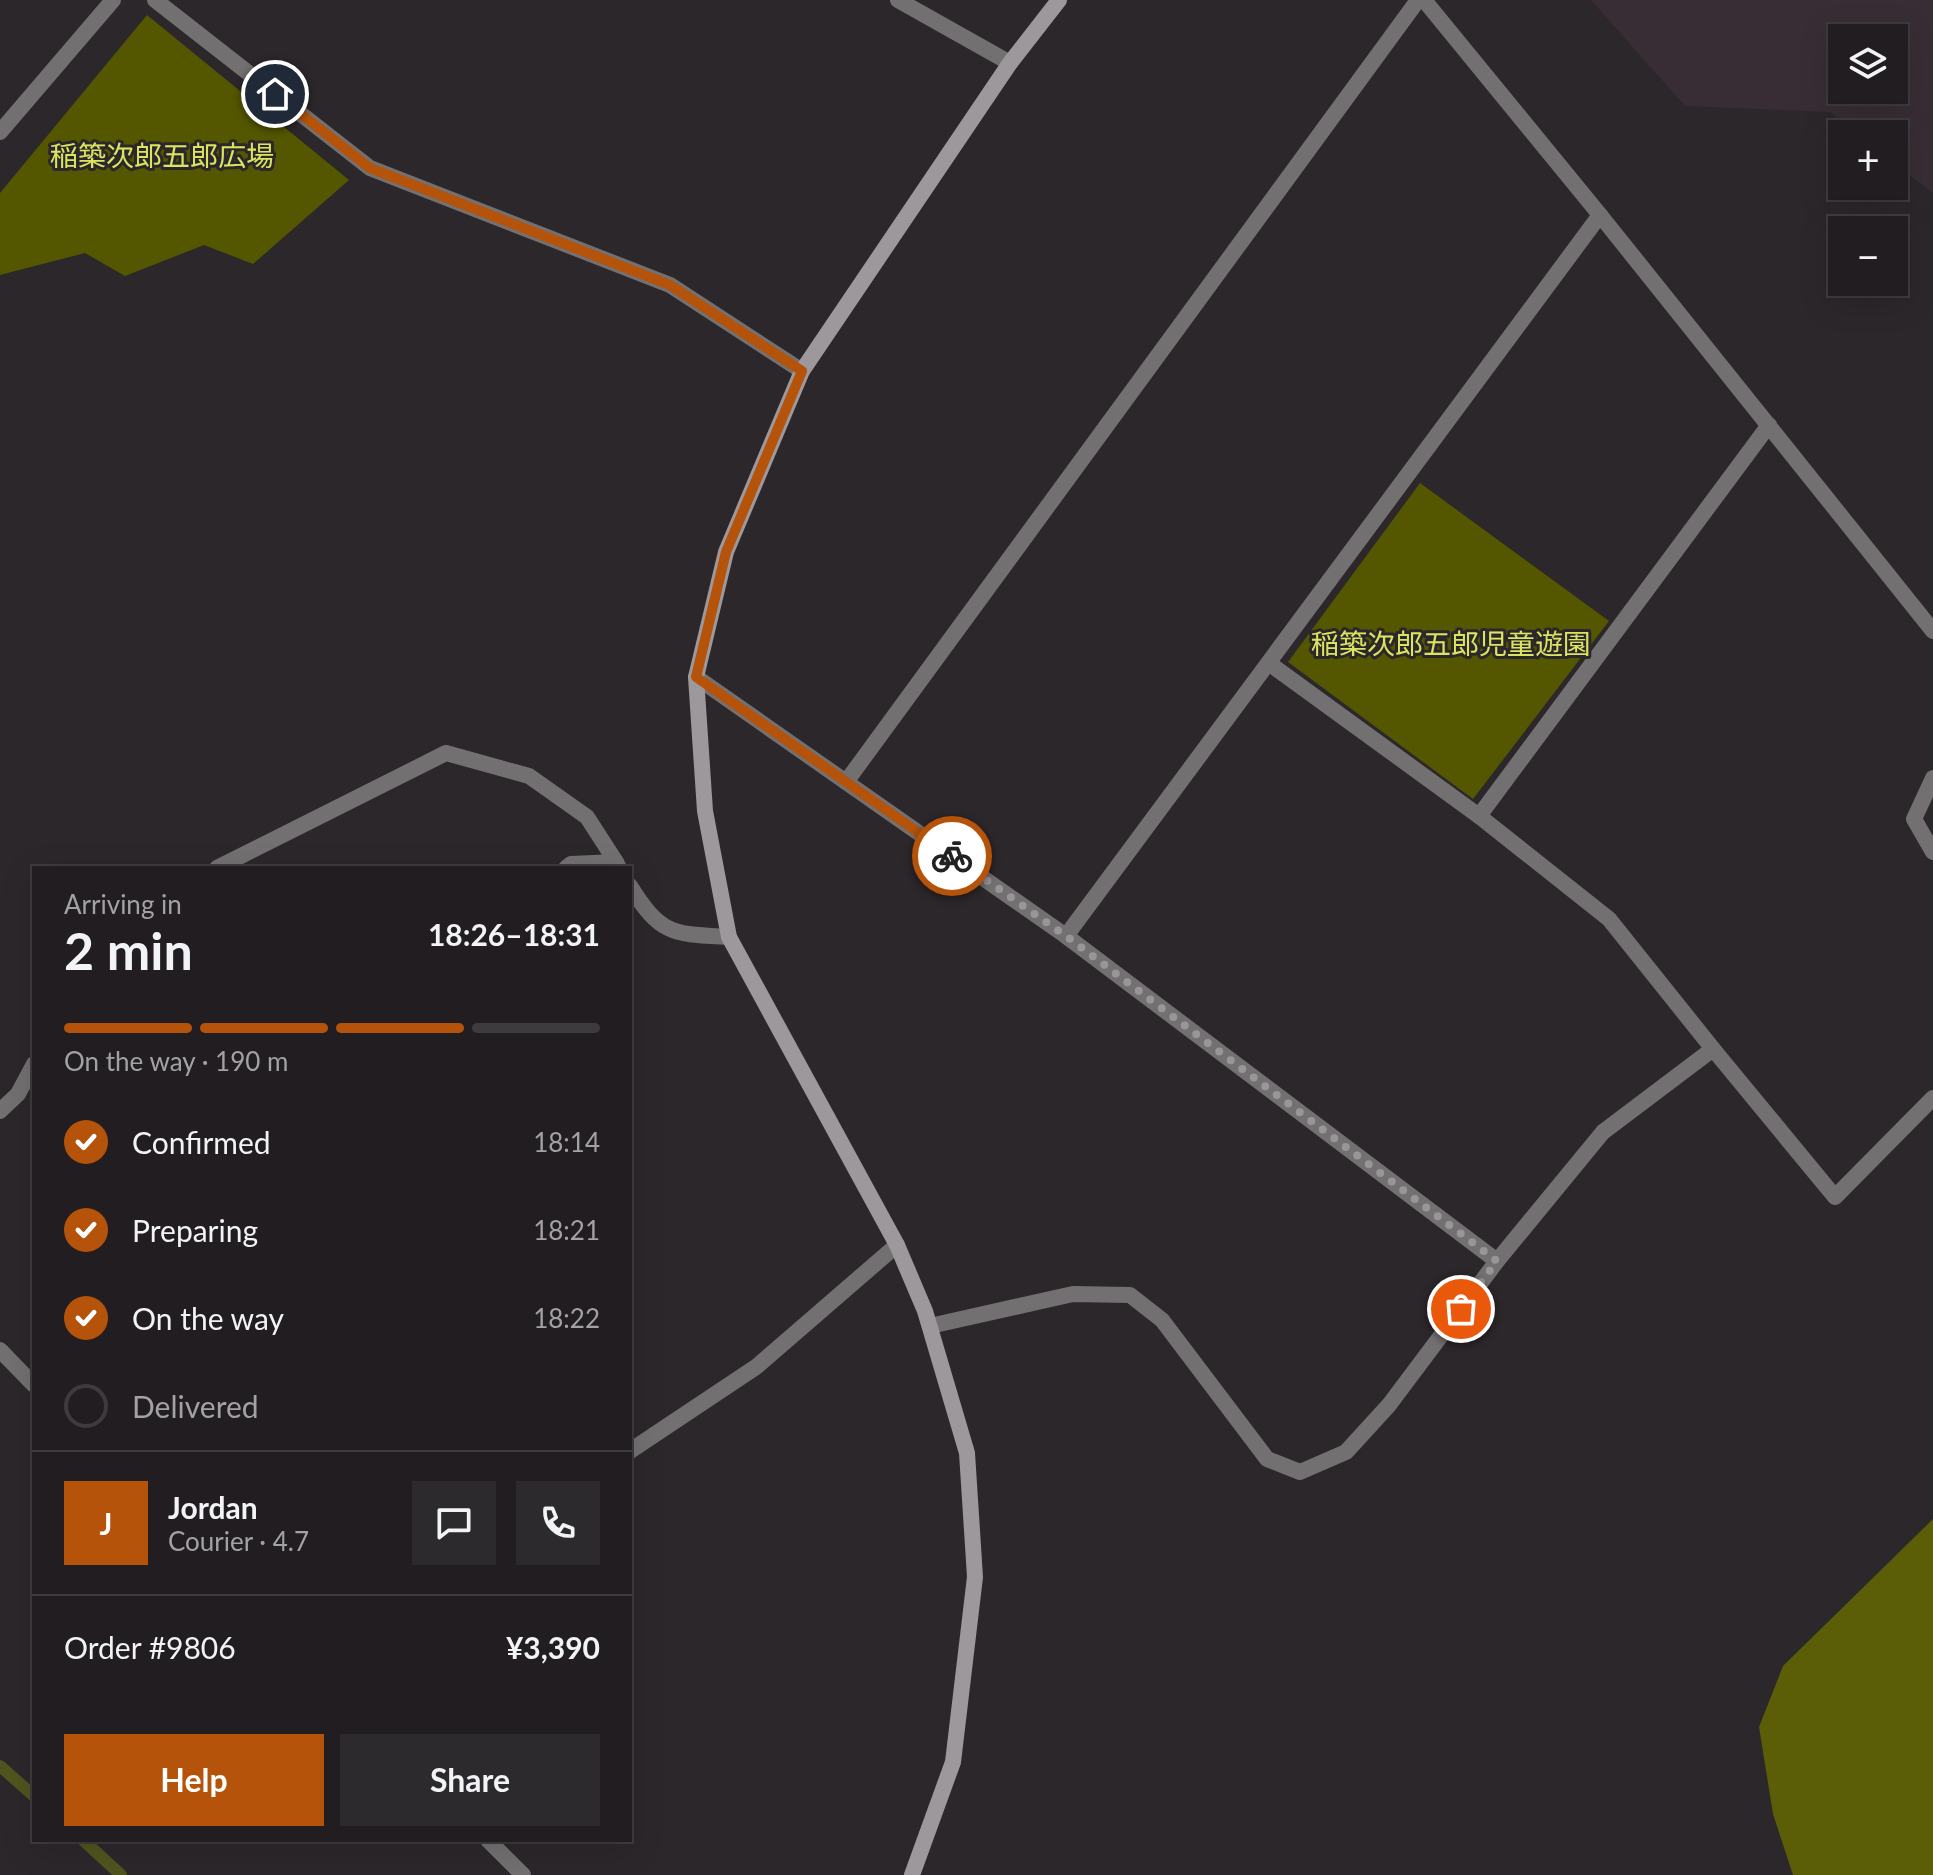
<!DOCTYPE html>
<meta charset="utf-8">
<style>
body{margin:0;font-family:Lato,"Noto Sans JP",sans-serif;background:#2d2a2d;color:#f1f3f6;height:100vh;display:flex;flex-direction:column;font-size:30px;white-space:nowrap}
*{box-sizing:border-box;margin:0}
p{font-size:26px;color:#a2a2a5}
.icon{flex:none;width:44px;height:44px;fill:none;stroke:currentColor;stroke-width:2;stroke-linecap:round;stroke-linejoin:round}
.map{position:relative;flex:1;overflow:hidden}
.panel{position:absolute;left:32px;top:866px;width:600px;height:976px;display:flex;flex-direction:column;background:#211d20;border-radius:0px;box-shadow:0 8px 32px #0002,0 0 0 2px #3e3b3e}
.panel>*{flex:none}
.controls{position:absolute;left:1828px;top:24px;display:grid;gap:16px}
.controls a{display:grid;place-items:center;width:80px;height:80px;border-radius:0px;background:#211d20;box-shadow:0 8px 32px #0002,0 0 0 2px #3e3b3e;font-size:40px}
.pin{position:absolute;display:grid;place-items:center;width:68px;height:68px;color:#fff;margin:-34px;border:4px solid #fff;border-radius:50%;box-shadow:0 2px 8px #0007}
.courier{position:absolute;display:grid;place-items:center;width:80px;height:80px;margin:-40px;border:6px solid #b45309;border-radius:50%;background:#fff;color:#222;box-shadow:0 2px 10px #0007}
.overview em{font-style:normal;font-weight:700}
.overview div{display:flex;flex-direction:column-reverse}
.overview{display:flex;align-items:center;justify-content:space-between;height:136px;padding:0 32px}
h1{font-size:52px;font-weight:700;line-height:60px}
.bar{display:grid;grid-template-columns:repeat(4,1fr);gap:12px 8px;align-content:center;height:96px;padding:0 32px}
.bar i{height:10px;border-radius:6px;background:#3e3b3e}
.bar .current{background:#b45309}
.bar p{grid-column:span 4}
.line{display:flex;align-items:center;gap:20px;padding:0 32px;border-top:2px solid #3e3b3e}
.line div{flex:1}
.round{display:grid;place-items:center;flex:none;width:84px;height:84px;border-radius:0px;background:#2d2a2d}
ol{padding:0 32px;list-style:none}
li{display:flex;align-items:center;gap:24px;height:88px}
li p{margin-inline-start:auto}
li .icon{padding:8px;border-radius:50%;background:#b45309;color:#fff;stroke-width:4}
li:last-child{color:#a2a2a5}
li i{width:44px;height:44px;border:4px solid #3e3b3e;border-radius:50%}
.primary-button{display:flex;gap:16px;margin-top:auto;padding:16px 32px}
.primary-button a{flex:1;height:92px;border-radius:0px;background:#b45309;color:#fff;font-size:32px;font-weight:700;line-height:92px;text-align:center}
.primary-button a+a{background:#2d2a2d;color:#f1f3f6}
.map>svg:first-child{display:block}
</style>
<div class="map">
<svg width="1933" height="1875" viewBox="0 0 1933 1875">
<rect width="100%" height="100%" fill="#2c272a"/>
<path fill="#382d34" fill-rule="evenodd" d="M1591,0H1933V193L1894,163V134H1857L1830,112L1685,106ZM1842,38H1894V90H1842Z"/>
<g fill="#545700">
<path d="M147,15L349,180L253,264L204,245L125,276L85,253L0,275V193Z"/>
<path d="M1420,483L1609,621L1473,799L1288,662Z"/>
</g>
<path fill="#5b5e07" d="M1933,1519V1875H1793L1773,1814L1759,1727L1783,1666Z"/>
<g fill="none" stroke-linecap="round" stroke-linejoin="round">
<g stroke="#50541e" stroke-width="12">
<path d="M0,1766L34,1796"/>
<path d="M83,1840L121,1875"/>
</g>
<g stroke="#737072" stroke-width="16">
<path d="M155,0L370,168L670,285L802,371"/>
<path d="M898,0L1010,63"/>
<path d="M1424,0L1600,215L1933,631"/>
<path d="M0,132L113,0"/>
<path d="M1270,664L1479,816L1609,919L1713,1049"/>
<path d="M696,677L1066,936L1497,1261"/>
<path d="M1933,778L1914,819L1933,852"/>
<path d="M846,782L1418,0"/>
<path d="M1479,816L1769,425"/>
<path d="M217,868L446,753L529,776L587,817L616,862"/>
<path d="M566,868L571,864L616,862L619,868"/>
<path d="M630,886C661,936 674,934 729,937"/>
<path d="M1066,936L1600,215"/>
<path d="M0,1111L18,1094L34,1064"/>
<path d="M930,1326L1073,1294L1130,1295L1162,1320L1267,1459L1300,1472L1346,1452L1389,1405L1497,1261L1603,1132L1713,1049L1835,1197L1933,1098"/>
<path d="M0,1350L34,1385"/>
<path d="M630,1451L756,1367L897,1245"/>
<path d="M488,1840L523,1875"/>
</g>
<path stroke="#9d989b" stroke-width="16" d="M912,1875L953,1762L975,1577L967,1453L925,1311L897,1245L729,937L705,811L696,677L726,552L802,371L1010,63L1059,0"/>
</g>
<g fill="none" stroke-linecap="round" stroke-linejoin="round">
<path stroke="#999698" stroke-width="8" stroke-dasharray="0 14.4" d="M952,856L1066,936L1497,1261L1461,1309"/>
<path stroke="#b45309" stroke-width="10" d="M275,94L370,168L670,285L802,371L726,552L696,677L952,856"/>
</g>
<g text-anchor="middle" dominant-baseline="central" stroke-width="6" stroke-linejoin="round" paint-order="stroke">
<g font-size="28" fill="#dbe45f" stroke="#2c272a">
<text x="162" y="155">稲築次郎五郎広場</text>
<text x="1451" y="643">稲築次郎五郎児童遊園</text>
</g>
</g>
</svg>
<div class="controls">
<a><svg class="icon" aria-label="layers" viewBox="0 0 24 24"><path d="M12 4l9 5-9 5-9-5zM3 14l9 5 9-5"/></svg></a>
<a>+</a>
<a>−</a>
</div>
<div class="pin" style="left:1461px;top:1309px;background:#ea580c"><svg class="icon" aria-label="bag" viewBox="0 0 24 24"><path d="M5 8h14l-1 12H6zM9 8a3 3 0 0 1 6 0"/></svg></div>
<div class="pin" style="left:275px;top:94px;background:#1f2937"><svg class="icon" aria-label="home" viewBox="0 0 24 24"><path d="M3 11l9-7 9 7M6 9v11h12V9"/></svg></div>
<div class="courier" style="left:952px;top:856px"><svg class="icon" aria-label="bike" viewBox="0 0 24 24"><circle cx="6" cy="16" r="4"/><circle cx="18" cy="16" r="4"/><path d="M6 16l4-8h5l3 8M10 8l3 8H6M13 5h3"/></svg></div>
<section class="panel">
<div class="overview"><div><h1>2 min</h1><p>Arriving in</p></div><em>18:26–18:31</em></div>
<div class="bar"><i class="current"></i><i class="current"></i><i class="current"></i><i></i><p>On the way · 190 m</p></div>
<ol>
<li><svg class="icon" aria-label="check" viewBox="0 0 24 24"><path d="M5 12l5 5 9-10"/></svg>Confirmed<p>18:14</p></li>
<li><svg class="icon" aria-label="check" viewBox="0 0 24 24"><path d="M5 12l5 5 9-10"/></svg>Preparing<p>18:21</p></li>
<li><svg class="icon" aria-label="check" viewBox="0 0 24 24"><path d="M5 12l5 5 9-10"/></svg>On the way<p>18:22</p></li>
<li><i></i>Delivered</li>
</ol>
<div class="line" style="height:144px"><b class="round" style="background:#b45309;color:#fff">J</b><div><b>Jordan</b><p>Courier · 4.7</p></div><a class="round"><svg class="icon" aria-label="chat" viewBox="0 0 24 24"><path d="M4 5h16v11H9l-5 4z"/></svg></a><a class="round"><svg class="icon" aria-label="phone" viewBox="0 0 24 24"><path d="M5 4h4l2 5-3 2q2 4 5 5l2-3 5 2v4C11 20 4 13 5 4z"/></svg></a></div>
<div class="line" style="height:104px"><div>Order #9806</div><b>¥3,390</b></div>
<div class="primary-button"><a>Help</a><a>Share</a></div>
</section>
</div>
